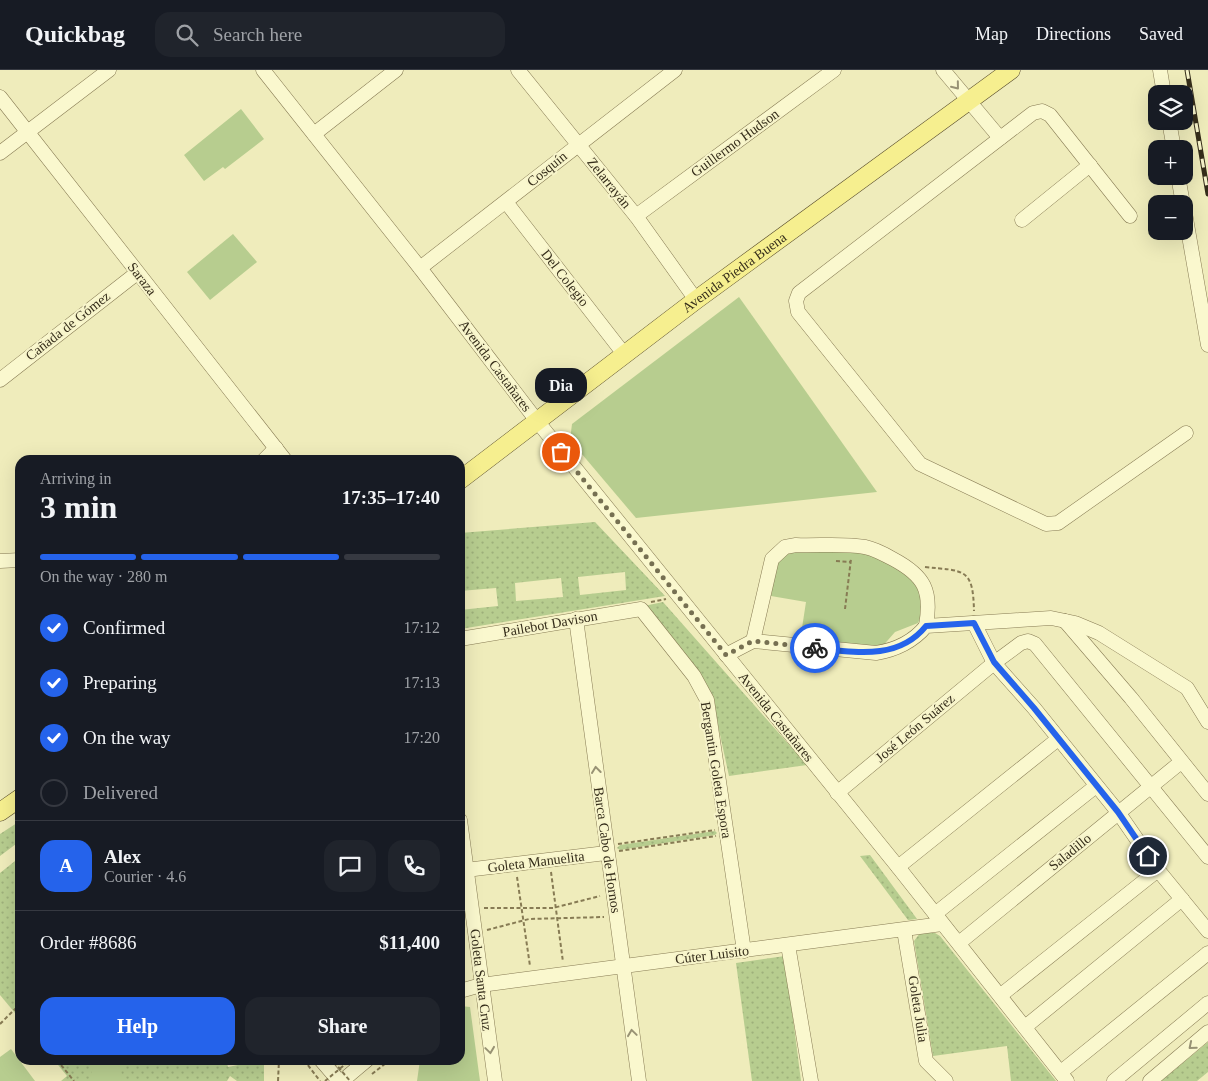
<!DOCTYPE html>
<meta charset="utf-8">
<style>
body{margin:0;font-family:"Times New Roman",serif;background:#20242c;color:#f1f3f6;height:100vh;display:flex;flex-direction:column;font-size:19px;white-space:nowrap}
*{box-sizing:border-box;margin:0}
p{font-size:16px;color:#9ea1a6}
.icon{flex:none;width:28px;height:28px;fill:none;stroke:currentColor;stroke-width:2;stroke-linecap:round;stroke-linejoin:round}
.map{position:relative;flex:1;overflow:hidden}
.panel{position:absolute;left:15px;top:385px;width:450px;height:610px;display:flex;flex-direction:column;background:#171b24;border-radius:15px;box-shadow:0 5px 20px #0002}
.panel>*{flex:none}
.controls{position:absolute;left:1148px;top:15px;display:grid;gap:10px}
.controls a{display:grid;place-items:center;width:45px;height:45px;border-radius:10px;background:#171b24;box-shadow:0 5px 20px #0002;font-size:25px}
.pin{position:absolute;display:grid;place-items:center;width:42px;height:42px;color:#fff;margin:-21px;border:2px solid #fff;border-radius:50%;box-shadow:0 1px 5px #0007}
.courier{position:absolute;display:grid;place-items:center;width:50px;height:50px;margin:-25px;border:4px solid #2563eb;border-radius:50%;background:#fff;color:#222;box-shadow:0 1px 6px #0007}
.bubble{position:absolute;height:35px;border-radius:15px;background:#171b24;box-shadow:0 5px 20px #0002;font-size:16px;font-weight:700;line-height:35px;text-align:center}
.summary em{font-style:normal;font-weight:700}
.summary div{display:flex;flex-direction:column-reverse}
.summary{display:flex;align-items:center;justify-content:space-between;height:85px;padding:0 25px}
h1{font-size:32px;font-weight:700;line-height:38px}
.bar{display:grid;grid-template-columns:repeat(4,1fr);gap:8px 5px;align-content:center;height:60px;padding:0 25px}
.bar i{height:6px;border-radius:4px;background:#363941}
.bar .on{background:#2563eb}
.bar p{grid-column:span 4}
.line{display:flex;align-items:center;gap:12px;padding:0 25px;border-top:1px solid #363941}
.line div{flex:1}
.round{display:grid;place-items:center;flex:none;width:52px;height:52px;border-radius:15px;background:#20242c}
ol{padding:0 25px;list-style:none}
li{display:flex;align-items:center;gap:15px;height:55px}
li p{margin-inline-start:auto}
li .icon{padding:5px;border-radius:50%;background:#2563eb;color:#fff;stroke-width:4}
li:last-child{color:#9ea1a6}
li i{width:28px;height:28px;border:2px solid #363941;border-radius:50%}
.primary-button{display:flex;gap:10px;margin-top:auto;padding:10px 25px}
.primary-button a{flex:1;height:58px;border-radius:15px;background:#2563eb;color:#fff;font-size:20px;font-weight:700;line-height:58px;text-align:center}
.primary-button a+a{background:#20242c;color:#f1f3f6}
header{display:flex;align-items:center;gap:30px;box-sizing:border-box;height:70px;padding:0 25px;background:#171b24;border-bottom:1px solid #363941}
header strong{font-size:24px}
nav{display:flex;gap:28px;margin-inline-start:auto;font-size:18px}
.search{width:350px;height:45px;background:#20242c;display:flex;align-items:center;gap:12px;box-sizing:border-box;padding:0 18px;border-radius:15px;color:#9ea1a6;font-size:19px}
.map>svg:first-child{display:block}
</style>
<header>
<strong>Quickbag</strong>
<div class="search"><svg class="icon" aria-label="search" viewBox="0 0 24 24"><circle cx="10" cy="10" r="6"/><path d="M15 15l6 6"/></svg>Search here</div>
<nav><a>Map</a><a>Directions</a><a>Saved</a></nav>
</header>
<div class="map">
<svg width="1208" height="1011" viewBox="0 0 1208 1011">
<defs>
<pattern id="grass-dots" width="8" height="8" patternUnits="userSpaceOnUse" patternTransform="scale(1.25)"><rect width="8" height="8" fill="#b7cd8f"/><path d="M2 2h.1M6 6h.1" fill="none" stroke="#9eb07b" stroke-width="1.8" stroke-linecap="round"/></pattern>
</defs>
<rect width="100%" height="100%" fill="#efecbb"/>
<g fill="url(#grass-dots)" fill-rule="evenodd">
<path d="M595,452L665,526L460,559V540L498,536L496,518L460,521V463ZM625,502L626,520L580,525L578,507ZM561,508L563,527L516,531L515,513Z"/>
<path d="M663,532L807,695L729,706L714,637L644,536Z"/>
<path d="M20,751V771L0,786V764Z"/>
<path d="M715,761L717,763L715,765L620,780L617,778L620,775Z"/>
<path d="M870,785L917,849L908,850L860,786Z"/>
<path d="M20,787V949L0,925V803Z"/>
<path d="M920,863H935L940,866L1056,1011H1011L1007,976L933,986L914,871Z"/>
<path d="M785,886L801,1011H752L736,893Z"/>
<path d="M1208,972V1002L1197,1011H1161Z"/>
<path d="M54,990H226L228,997L238,995L237,990H264V1011H237L230,1006L227,1011H61L67,1006Z"/>
</g>
<g fill="#b7cd8f">
<path d="M241,39L264,69L225,99L223,97L204,111L184,85Z"/>
<path d="M233,164L257,192L210,230L187,202Z"/>
<path d="M739,227L877,422L636,448L570,370L572,354Z"/>
<path d="M789,481H865L884,487L919,512L924,540L918,553L895,562L881,578L800,571L806,532L771,526L776,493Z"/>
<path d="M460,936L470,937L480,1011H417L420,990H460Z"/>
<path d="M11,979L35,1011H0V987Z"/>
<path d="M110,990L121,998L122,1011H94L90,1007L95,993Z"/>
</g>
<g fill="none" stroke-linecap="round" stroke-linejoin="round">
<g stroke="#877b54" stroke-width="15">
<g id="minor">
<path d="M263,0L420,198L537,351L898,797L1067,1011"/>
<path d="M518,0L636,146L696,230"/>
<path d="M943,0L1000,68"/>
<path d="M1160,0L1164,24"/>
<path d="M0,27L285,390"/>
<path d="M1169,51L1174,79"/>
<path d="M314,64L396,0"/>
<path d="M0,83L109,0"/>
<path d="M1178,106L1183,134"/>
<path d="M506,132L624,284"/>
<path d="M1184,137L1208,275"/>
<path d="M636,146L834,0"/>
<path d="M1130,146L1050,45L1042,41L1033,43L799,223L796,231L798,242L920,394L1046,454L1058,453L1186,363"/>
<path d="M1022,150L1090,95"/>
<path d="M420,198L675,0"/>
<path d="M0,310L137,203"/>
<path d="M264,390L276,378"/>
<path d="M0,491L20,490"/>
<path d="M576,549L639,1011"/>
<path d="M1065,551L1131,628L1208,724"/>
<path d="M974,553L994,593L1034,638L1118,742L1158,800L1208,861"/>
<path d="M460,569L641,539L694,606L707,630L744,881"/>
<path d="M753,571L772,489L785,477L796,475C818,476 843,473 865,477C875,479 884,484 893,489C925,506 932,521 926,556"/>
<path d="M726,585L753,571L876,583C895,580 914,571 926,556L1051,548L1075,553L1099,563L1187,618L1208,652"/>
<path d="M837,723L994,593L1021,573L1028,571L1035,574L1208,787"/>
<path d="M460,750L495,1011"/>
<path d="M898,797L1058,669"/>
<path d="M466,800L606,783"/>
<path d="M935,844L1096,716"/>
<path d="M904,860L926,991L946,1011"/>
<path d="M959,873L1181,692"/>
<path d="M788,875L811,1011"/>
<path d="M460,921L481,915L942,854"/>
<path d="M1001,925L1158,800"/>
<path d="M1025,957L1182,829"/>
<path d="M321,990L339,1011"/>
<path d="M1061,1002L1208,883"/>
<path d="M342,1011L367,990"/>
<path d="M1114,1011L1208,933"/>
<path d="M1150,1011L1208,962"/>
</g>
</g>
<g stroke="#544729" stroke-width="19">
<g id="major">
<path id="s1" d="M460,410L696,230L1011,0"/>
<path d="M0,742L20,728"/>
</g>
</g>
<g stroke="#877b54" stroke-width="2" stroke-dasharray="4 2.5" stroke-linecap="butt">
<path d="M836,491L851,492"/>
<path d="M925,497C965,501 973,498 974,541"/>
<path d="M651,532L666,529"/>
<path d="M845,539L851,489"/>
<path d="M16,748L20,753"/>
<path d="M618,774L715,760"/>
<path d="M619,781L716,766"/>
<path d="M551,802L563,892"/>
<path d="M517,807L530,896"/>
<path d="M484,838H553L600,826"/>
<path d="M487,860L529,849L604,847"/>
<path d="M0,954L15,939L20,945"/>
<path d="M57,990L74,1011"/>
<path d="M304,990L320,1011"/>
<path d="M372,1004L390,990"/>
<path d="M278,1011L279,990"/>
</g>
<use href="#minor" stroke="#faf8ce" stroke-width="14"/>
<use href="#major" stroke="#f6ef8f" stroke-width="18"/>
<g stroke="#352d1a" stroke-width="5">
<path id="rail" d="M1187,0L1208,124"/>
</g>
<use href="#rail" stroke="#f7f4ca" stroke-width="3" stroke-dasharray="9" stroke-linecap="butt"/>
<g stroke="#877b54" stroke-width="2" stroke-dasharray="4 2.5" stroke-linecap="butt">
<path d="M334,992L350,1011"/>
<path d="M325,1011L348,992"/>
</g>
</g>
<defs><path id="oneway-chevron" d="M-2-3.5L2.5 0L-2 3.5" fill="none" stroke-width="1.6" stroke-linecap="round" stroke-linejoin="round" transform="scale(1.25)"/></defs>
<g stroke="#989274">
<use href="#oneway-chevron" transform="translate(956 16) rotate(51)"/>
<use href="#oneway-chevron" transform="translate(596 700) rotate(-97)"/>
<use href="#oneway-chevron" transform="translate(632 963) rotate(-98)"/>
<use href="#oneway-chevron" transform="translate(1192 976) rotate(140)"/>
<use href="#oneway-chevron" transform="translate(490 980) rotate(82)"/>
</g>
<g fill="none" stroke-linecap="round" stroke-linejoin="round">
<path stroke="#767052" stroke-width="5" stroke-dasharray="0 9" d="M561,382L726,585L753,571L815,578"/>
<path stroke="#2563eb" stroke-width="6" d="M815,578C854,582 898,591 926,556L974,553L994,592L1034,638L1118,742L1148,786"/>
</g>
<g text-anchor="middle" dominant-baseline="central" stroke-width="4" stroke-linejoin="round" paint-order="stroke">
<g font-size="14" fill="#352d1a" stroke="#f7f4ca">
<text transform="translate(735 73) rotate(-36)">Guillermo Hudson</text>
<text transform="translate(547 99) rotate(-39)">Cosquín</text>
<text transform="translate(609 113) rotate(51)">Zelarrayán</text>
<text stroke="none"><textPath href="#s1" startOffset="344">Avenida Piedra Buena</textPath></text>
<text transform="translate(565 208) rotate(52)">Del Colegio</text>
<text transform="translate(142 209) rotate(52)">Saraza</text>
<text transform="translate(68 256) rotate(-38)">Cañada de Gómez</text>
<text transform="translate(495 296) rotate(53)">Avenida Castañares</text>
<text transform="translate(550 554) rotate(-10)">Pailebot Davison</text>
<text transform="translate(776 647) rotate(51)">Avenida Castañares</text>
<text transform="translate(915 658) rotate(-40)">José León Suárez</text>
<text transform="translate(716 700) rotate(81)">Bergantin Goleta Espora</text>
<text transform="translate(607 780) rotate(82)">Barca Cabo de Hornos</text>
<text transform="translate(1070 782) rotate(-39)">Saladillo</text>
<text transform="translate(536 792) rotate(-7)">Goleta Manuelita</text>
<text transform="translate(712 885) rotate(-7)">Cúter Luisito</text>
<text transform="translate(481 910) rotate(83)">Goleta Santa Cruz</text>
<text transform="translate(918 939) rotate(81)">Goleta Julia</text>
</g>
</g>
</svg>
<div class="controls">
<a><svg class="icon" aria-label="layers" viewBox="0 0 24 24"><path d="M12 4l9 5-9 5-9-5zM3 14l9 5 9-5"/></svg></a>
<a>+</a>
<a>−</a>
</div>
<div class="pin" style="left:561px;top:382px;background:#ea580c"><svg class="icon" aria-label="bag" viewBox="0 0 24 24"><path d="M5 8h14l-1 12H6zM9 8a3 3 0 0 1 6 0"/></svg></div>
<div class="pin" style="left:1148px;top:786px;background:#1f2937"><svg class="icon" aria-label="home" viewBox="0 0 24 24"><path d="M3 11l9-7 9 7M6 9v11h12V9"/></svg></div>
<div class="courier" style="left:815px;top:578px"><svg class="icon" aria-label="bike" viewBox="0 0 24 24"><circle cx="6" cy="16" r="4"/><circle cx="18" cy="16" r="4"/><path d="M6 16l4-8h5l3 8M10 8l3 8H6M13 5h3"/></svg></div>
<div class="bubble" style="left:535px;top:298px;width:52px">Dia</div>
<section class="panel">
<div class="summary"><div><h1>3 min</h1><p>Arriving in</p></div><em>17:35–17:40</em></div>
<div class="bar"><i class="on"></i><i class="on"></i><i class="on"></i><i></i><p>On the way · 280 m</p></div>
<ol>
<li><svg class="icon" aria-label="check" viewBox="0 0 24 24"><path d="M5 12l5 5 9-10"/></svg>Confirmed<p>17:12</p></li>
<li><svg class="icon" aria-label="check" viewBox="0 0 24 24"><path d="M5 12l5 5 9-10"/></svg>Preparing<p>17:13</p></li>
<li><svg class="icon" aria-label="check" viewBox="0 0 24 24"><path d="M5 12l5 5 9-10"/></svg>On the way<p>17:20</p></li>
<li><i></i>Delivered</li>
</ol>
<div class="line" style="height:90px"><b class="round" style="background:#2563eb;color:#fff">A</b><div><b>Alex</b><p>Courier · 4.6</p></div><a class="round"><svg class="icon" aria-label="chat" viewBox="0 0 24 24"><path d="M4 5h16v11H9l-5 4z"/></svg></a><a class="round"><svg class="icon" aria-label="phone" viewBox="0 0 24 24"><path d="M5 4h4l2 5-3 2q2 4 5 5l2-3 5 2v4C11 20 4 13 5 4z"/></svg></a></div>
<div class="line" style="height:65px"><div>Order #8686</div><b>$11,400</b></div>
<div class="primary-button"><a>Help</a><a>Share</a></div>
</section>
</div>
